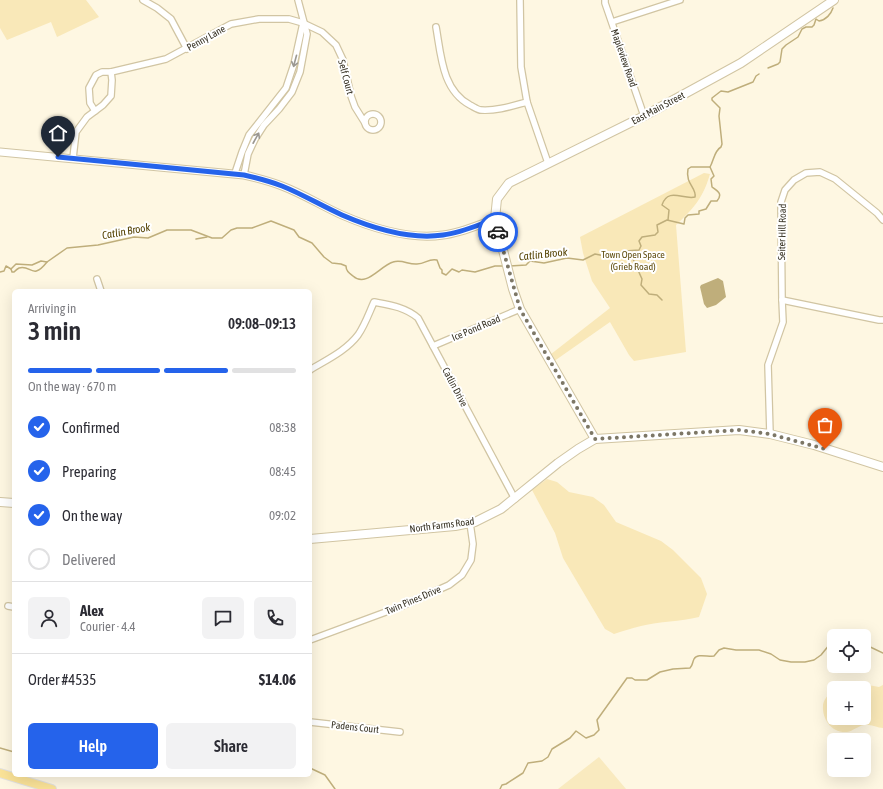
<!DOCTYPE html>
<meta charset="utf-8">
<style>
body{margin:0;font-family:"Asap Condensed",sans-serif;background:#f2f2f3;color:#2b2b33;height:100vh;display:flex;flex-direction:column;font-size:15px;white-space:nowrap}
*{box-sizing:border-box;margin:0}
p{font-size:13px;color:#7c7c81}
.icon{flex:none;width:22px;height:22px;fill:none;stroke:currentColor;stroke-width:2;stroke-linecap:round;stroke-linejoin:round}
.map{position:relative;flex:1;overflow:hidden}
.side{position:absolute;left:12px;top:289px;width:300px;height:488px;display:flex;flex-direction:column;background:#fff;border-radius:6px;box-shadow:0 4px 16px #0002}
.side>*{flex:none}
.fabs{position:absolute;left:827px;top:629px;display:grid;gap:8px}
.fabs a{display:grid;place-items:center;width:44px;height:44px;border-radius:6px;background:#fff;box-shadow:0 4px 16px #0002;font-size:20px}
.pin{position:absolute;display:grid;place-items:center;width:34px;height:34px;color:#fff;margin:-41px -17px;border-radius:50% 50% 50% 0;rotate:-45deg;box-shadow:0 0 4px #0007}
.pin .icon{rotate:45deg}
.courier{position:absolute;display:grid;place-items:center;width:40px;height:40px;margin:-20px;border:3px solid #2563eb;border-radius:50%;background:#fff;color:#222;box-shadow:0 1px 5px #0007}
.head em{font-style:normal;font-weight:600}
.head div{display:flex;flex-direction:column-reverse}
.head{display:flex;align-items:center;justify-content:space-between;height:68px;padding:0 16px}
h1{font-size:26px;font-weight:600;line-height:30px}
.bar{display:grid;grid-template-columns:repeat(4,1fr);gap:6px 4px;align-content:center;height:48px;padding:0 16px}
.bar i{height:5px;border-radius:3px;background:#e1e1e2}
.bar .selected{background:#2563eb}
.bar p{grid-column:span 4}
.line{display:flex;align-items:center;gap:10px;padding:0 16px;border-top:1px solid #e1e1e2}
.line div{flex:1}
.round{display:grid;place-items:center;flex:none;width:42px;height:42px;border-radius:6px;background:#f2f2f3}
ol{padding:0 16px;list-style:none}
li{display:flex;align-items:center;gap:12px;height:44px}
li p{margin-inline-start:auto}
li .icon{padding:4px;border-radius:50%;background:#2563eb;color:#fff;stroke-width:4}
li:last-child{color:#7c7c81}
li i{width:22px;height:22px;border:2px solid #e1e1e2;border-radius:50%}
.cta{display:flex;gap:8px;margin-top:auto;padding:8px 16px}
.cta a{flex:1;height:46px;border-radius:6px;background:#2563eb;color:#fff;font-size:16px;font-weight:600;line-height:46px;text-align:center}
.cta a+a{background:#f2f2f3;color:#2b2b33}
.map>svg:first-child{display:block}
</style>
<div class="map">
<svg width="883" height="789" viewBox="0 0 883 789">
<rect width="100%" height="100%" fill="#fef7e2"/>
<path fill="#f9eabf" d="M599,757L626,789H558Z"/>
<g fill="#f9e8b8">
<path d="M0,0H86L99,17L57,37L51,22L7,40L0,28Z"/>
<path d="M704,173L710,174C703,198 694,208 676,225L686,352L634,361L629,355L610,322L550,364L546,358L610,308L592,281L583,253L580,237Z"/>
<path d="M547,479L557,482L569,492L593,497L604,505L616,522L661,541L673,550L701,578L707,594L699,617C680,622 660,621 641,626C632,628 623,631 614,634L605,629L563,558L555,533L532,490Z"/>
<path d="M863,684L879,687L883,685V728C877,728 871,724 864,725C858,726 853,731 847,732C831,733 822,719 823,705C824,699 829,693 834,691V718H864V688H840L845,686Z"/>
</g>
<path fill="#bfae7b" d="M718,278L723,281L726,297L716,305L707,308L704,304L700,287L701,285Z"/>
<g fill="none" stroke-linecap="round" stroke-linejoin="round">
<g stroke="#bfae7b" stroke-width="1.5">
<path d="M768,68L778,64L780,62L782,49L786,45L798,37L802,29L806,27H812L814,25L816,19L819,21C826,20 831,14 833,8"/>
<path d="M668,220L669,210L662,205C668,187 683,200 695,197C697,188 685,184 688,169L691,167H710"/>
<path d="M196,239L207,237"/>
<path d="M638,251L634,256L633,259L642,279L641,285L649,294L657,295L662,300"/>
<path d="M510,266L526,265L530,261L544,263L567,258L583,260L595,254L610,257L612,255L621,256L625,251L639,250L641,246L639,241L642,237L655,235L658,232L657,225L667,220L684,224L685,218L688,215L699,214V211L706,209L711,201H717C723,194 718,191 712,187L711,179L714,176L710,167C714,160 714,151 721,147L722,144L719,116L720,108L712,100V98L721,91L728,92L753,82L756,76L759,74"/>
<path d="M11,269L12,272H14C15,271 17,269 19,268C31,264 32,281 47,262"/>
<path d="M0,272L4,271L6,266L11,269L16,264L32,265L41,261L47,262L67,248L98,245L134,237L148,238L167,230H191L212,238H222L231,230L237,228H252L271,221L294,230L299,237L312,243L324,257L332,263L341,264L346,266C346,271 349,273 353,276C366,288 380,266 393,262C402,259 409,265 417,264C426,264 428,258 437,260L440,268L442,270V273L446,275L452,269L459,272L462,270L475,272L495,266H504"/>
<path d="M864,644L883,653"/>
<path d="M0,748L14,752"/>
<path d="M310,768L325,775L335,789"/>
<path d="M500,789L502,785L506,784L523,773L528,763L542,761L548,757L552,749L570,738L576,731L586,738L594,735L599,730L597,720L627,678H632L635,680H647L660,672L673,669L690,668C693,665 692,663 694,659C697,653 708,657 714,656L719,650L724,648L736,650H759L771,654L780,660L791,662H805L814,660L821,655L830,644L834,642"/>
</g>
<g stroke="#d1c5a3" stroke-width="8">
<g id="minor">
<path d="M143,0L157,8L171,19L187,49"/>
<path d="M520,0L521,67L527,102L548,163"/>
<path d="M605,0V3L644,116"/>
<path d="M612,22L680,0"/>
<path d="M436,27C441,55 442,90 470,105C474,107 478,110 481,110C497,111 512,106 527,102"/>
<path d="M95,111L90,103L89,88L96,75L102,72H111"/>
<circle cx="373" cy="122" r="8"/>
<path d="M73,158L76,132L87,117L103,105L111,96L112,80L111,72L166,59L231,24L259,19H289L303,23L322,32L336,45L343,60L351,96L355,107L365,123"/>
<path d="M235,173L242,152L249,135L286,88L294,64L303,23"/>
<path d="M244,175L248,154L255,139L264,125L279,109L292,92L300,72L307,34L298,0"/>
<path d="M883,220L877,213L835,179L820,172L806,173L794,180L785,190L781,202L782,300L879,320H883"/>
<path d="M97,279L101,291"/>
<path d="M433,346L520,309"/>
<path d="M310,370C326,360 346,351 358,335C365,325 369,313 374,302C390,305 405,307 418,318L515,499"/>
<path d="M770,434L768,365L783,322L782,300"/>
<path d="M8,606L14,607"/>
<path d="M310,640L402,606L449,585L462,575L471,560L473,544L470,523"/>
<path d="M310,722L400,732"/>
</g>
</g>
<g stroke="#d1c5a3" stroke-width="9">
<path id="tertiary" d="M0,152L244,175C257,178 269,181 282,186C303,194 322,206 342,215C372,228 409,240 443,235C461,233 478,225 495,219"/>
</g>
<g stroke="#d1c5a3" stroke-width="10">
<g id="secondary">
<path d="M595,439L520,309L513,289L495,219L497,199L509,183L644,116L741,63L834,0"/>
<path d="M0,502L14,503"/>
<path d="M310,539L455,526L475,522L501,509L558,463L578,449L595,439L739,430L770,434L814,445L883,467"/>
</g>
</g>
<g stroke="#e3e2e0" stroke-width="10">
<path id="primary" d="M0,773L52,789"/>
</g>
<use href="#minor" stroke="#fff" stroke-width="5.5"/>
<use href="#tertiary" stroke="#fff" stroke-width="7"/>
<use href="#secondary" stroke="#fff" stroke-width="8"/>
<use href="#primary" stroke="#fbe398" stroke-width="8"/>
</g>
<defs><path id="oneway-shaft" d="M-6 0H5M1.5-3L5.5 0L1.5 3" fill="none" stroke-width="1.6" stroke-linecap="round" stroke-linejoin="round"/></defs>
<g stroke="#9b9892">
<use href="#oneway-shaft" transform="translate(295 61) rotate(105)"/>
<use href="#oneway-shaft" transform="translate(256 138) rotate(-61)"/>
</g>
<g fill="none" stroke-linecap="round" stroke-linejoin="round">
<path stroke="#7d7766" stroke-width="4" stroke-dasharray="0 7.2" d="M498,232L520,309L595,439L739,430L770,434L825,449"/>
<path stroke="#2563eb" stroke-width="5" d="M58,157L244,175C257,178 269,181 282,186C302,194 322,206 342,215C372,228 409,240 443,235C461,233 478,225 495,219L498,232"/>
</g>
<g text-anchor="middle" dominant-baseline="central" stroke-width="4" stroke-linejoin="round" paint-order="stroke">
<g font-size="10" fill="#373224" stroke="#fff">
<text transform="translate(206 38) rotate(-29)">Penny Lane</text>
<text transform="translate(624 58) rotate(71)">Mapleview Road</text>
<text transform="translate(346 77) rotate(75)">Self Court</text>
<text transform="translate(658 108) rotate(-28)">East Main Street</text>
<text transform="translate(782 232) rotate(-89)">Seiter Hill Road</text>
<text transform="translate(476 328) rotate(-23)">Ice Pond Road</text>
<text transform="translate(455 387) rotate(62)">Catlin Drive</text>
<text transform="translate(442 525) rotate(-7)">North Farms Road</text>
<text transform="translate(413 600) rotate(-23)">Twin Pines Drive</text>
<text transform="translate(355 727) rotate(6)">Padens Court</text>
</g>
<g font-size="10" fill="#624f12" stroke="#fff">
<text x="633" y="254">Town Open Space<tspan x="633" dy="12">(Grieb Road)</tspan></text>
</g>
<g font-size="11" font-style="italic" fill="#534100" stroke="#fff">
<text transform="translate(126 231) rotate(-10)">Catlin Brook</text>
<text transform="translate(543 254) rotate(-6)">Catlin Brook</text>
</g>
</g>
</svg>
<div class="fabs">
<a><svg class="icon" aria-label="locate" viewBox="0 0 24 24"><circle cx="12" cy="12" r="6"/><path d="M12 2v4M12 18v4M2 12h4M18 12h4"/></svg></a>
<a>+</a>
<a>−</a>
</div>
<div class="pin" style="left:825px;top:449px;background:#ea580c"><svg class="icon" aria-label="bag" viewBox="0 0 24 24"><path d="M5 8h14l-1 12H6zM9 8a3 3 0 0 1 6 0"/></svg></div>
<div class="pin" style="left:58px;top:157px;background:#1f2937"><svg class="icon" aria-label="home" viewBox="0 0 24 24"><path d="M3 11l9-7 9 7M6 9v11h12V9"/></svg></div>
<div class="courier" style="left:498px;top:232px"><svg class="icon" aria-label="car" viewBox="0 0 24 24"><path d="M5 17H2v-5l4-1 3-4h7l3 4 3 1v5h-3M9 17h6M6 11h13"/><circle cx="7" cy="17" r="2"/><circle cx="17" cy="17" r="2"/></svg></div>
<section class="side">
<div class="head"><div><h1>3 min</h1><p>Arriving in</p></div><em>09:08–09:13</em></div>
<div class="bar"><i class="selected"></i><i class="selected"></i><i class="selected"></i><i></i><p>On the way · 670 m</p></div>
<ol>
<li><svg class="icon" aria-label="check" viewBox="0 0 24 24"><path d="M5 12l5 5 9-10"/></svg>Confirmed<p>08:38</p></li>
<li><svg class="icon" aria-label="check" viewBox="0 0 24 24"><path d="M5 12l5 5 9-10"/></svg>Preparing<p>08:45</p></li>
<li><svg class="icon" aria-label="check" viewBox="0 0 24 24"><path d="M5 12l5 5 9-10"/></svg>On the way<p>09:02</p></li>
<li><i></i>Delivered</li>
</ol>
<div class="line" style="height:72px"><a class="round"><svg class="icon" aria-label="person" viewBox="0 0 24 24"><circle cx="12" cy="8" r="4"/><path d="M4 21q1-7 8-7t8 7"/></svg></a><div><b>Alex</b><p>Courier · 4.4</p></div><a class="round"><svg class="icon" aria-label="chat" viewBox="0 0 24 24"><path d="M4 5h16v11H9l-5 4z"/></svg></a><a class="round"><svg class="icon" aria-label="phone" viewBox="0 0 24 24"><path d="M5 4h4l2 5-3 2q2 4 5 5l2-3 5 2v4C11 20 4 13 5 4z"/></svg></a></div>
<div class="line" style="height:52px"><div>Order #4535</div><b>$14.06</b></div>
<div class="cta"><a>Help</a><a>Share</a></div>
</section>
</div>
